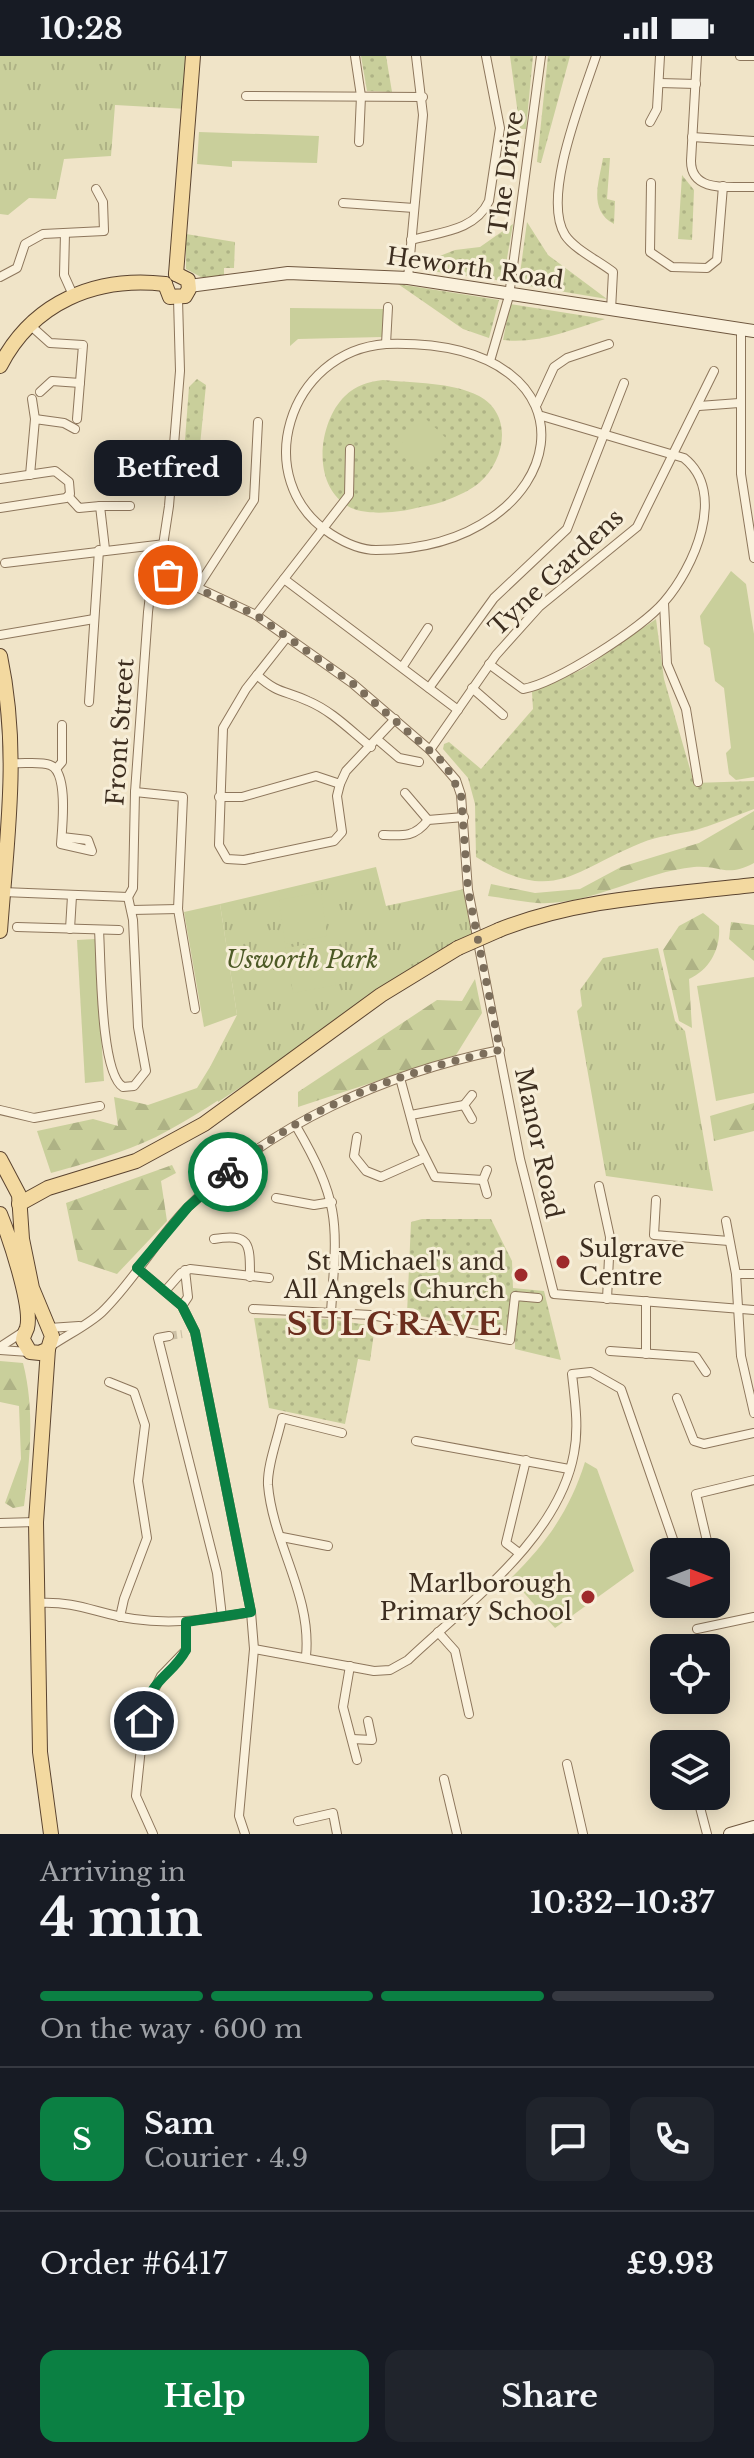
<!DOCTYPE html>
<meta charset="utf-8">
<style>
body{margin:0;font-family:"Libre Baskerville",serif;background:#20242c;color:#f1f3f6;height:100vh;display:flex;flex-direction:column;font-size:30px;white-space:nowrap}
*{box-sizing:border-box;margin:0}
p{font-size:26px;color:#9ea1a6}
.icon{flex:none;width:44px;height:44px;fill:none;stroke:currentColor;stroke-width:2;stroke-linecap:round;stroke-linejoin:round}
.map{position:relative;height:1778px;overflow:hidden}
.panel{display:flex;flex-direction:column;background:#171b24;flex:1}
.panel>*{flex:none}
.needle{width:52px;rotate:90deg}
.fabs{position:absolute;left:650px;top:1482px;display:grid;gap:16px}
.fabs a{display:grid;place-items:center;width:80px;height:80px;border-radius:16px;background:#171b24;box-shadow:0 4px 20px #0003;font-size:40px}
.pin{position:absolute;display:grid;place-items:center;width:68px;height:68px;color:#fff;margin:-34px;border:4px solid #fff;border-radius:50%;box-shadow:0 2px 8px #0007}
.courier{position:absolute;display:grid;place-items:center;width:80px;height:80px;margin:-40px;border:6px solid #0b8043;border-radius:50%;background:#fff;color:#222;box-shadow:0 2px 10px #0007}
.bubble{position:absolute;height:56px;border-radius:16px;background:#171b24;box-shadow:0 4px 20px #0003;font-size:26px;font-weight:700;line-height:56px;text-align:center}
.head em{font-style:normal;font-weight:700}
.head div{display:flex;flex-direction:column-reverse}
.head{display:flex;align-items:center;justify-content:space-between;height:136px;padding:0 40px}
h1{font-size:52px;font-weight:700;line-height:60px}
.bar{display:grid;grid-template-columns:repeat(4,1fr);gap:12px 8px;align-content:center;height:96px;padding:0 40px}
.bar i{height:10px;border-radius:6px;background:#363941}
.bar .selected{background:#0b8043}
.bar p{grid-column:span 4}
.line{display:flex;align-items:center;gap:20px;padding:0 40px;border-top:2px solid #363941}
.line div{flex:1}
.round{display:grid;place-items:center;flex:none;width:84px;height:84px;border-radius:16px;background:#20242c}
.button{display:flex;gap:16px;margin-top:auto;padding:16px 40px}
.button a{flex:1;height:92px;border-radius:16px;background:#0b8043;color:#fff;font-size:32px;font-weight:700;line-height:92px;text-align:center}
.button a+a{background:#20242c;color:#f1f3f6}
.status{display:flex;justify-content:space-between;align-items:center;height:56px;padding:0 40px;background:#171b24;direction:ltr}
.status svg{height:22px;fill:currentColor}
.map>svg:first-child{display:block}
</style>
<div class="status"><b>10:28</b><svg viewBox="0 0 49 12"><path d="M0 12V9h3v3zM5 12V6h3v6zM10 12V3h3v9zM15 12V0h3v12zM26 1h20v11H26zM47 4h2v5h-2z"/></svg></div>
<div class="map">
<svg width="754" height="1778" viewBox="0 0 754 1778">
<defs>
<pattern id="grass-dots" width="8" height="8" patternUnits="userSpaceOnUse" patternTransform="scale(2)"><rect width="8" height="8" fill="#c9cf9b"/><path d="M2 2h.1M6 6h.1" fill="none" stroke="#aeb285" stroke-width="1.8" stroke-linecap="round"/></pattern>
<pattern id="forest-firs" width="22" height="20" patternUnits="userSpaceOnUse" patternTransform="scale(2)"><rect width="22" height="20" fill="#c9cf9b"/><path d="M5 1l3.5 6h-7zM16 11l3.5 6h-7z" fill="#aeb285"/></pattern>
<pattern id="park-tufts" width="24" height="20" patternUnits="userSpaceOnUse" patternTransform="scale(2)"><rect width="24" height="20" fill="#c9cf9b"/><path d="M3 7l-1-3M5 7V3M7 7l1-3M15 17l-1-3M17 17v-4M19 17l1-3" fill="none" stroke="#aeb285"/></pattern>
</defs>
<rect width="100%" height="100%" fill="#f0e4c8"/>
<g fill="url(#grass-dots)">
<path d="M361,0H386L392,36L367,35Z"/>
<path d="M510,0H533L526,73H520Z"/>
<path d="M548,0H570L541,107L537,106Z"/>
<path d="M603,102H610L607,143L615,145L614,168C588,154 599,126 603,102Z"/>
<path d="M682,119L694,134L692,184L678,183Z"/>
<path d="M527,166L548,199L607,243L523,229L519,225Z"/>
<path d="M513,168L503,225L424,214L427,205L455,194L480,191Z"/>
<path d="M186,178L235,186L234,212H224V221H201L186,213Z"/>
<path d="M398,228L499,244L489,282L463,273Z"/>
<path d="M510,248L605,263C571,274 538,288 503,284Z"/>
<path d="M197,323L206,329L200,389L190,393L185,384L189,331Z"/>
<path d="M383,324C413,327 452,326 479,340C514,359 505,405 479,427C471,434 457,440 447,444C436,449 423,450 412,453C393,457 362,460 346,449C311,426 319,365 345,340C356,329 368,326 383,324Z"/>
<path d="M656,563L664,623L694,727L754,725V753C735,760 715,768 696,774C678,778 658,780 641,787C570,816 554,849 476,801L475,748L468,722L443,693L444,688L449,686L481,713L533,653L532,636L585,612Z"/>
<path d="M422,1163H491L512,1205L513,1232L544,1235L561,1304L515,1293V1276L407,1258L411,1166Z"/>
<path d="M254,1262L326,1263L375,1270L370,1305L358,1303L345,1368L269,1352Z"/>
</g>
<g fill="url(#forest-firs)">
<path d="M754,755V807C726,822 721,809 694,811C641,816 591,850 537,847C521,846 504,842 488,840L491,828L535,837L580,833L621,811L699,787Z"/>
<path d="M703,857L719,870C721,892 710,914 689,923L692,972L679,965L663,894L679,870Z"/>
<path d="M731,866L754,869V905L729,883Z"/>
<path d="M475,923L482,957L456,999L298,1051V1036L437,944L462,945Z"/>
<path d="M326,967C271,1007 217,1050 156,1081C122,1097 87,1107 51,1117L37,1075L93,1063L118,1070L114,1041L148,1049L197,1032L210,1011L241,983Z"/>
<path d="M754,1047V1075L714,1085L710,1060Z"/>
<path d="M172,1109L176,1117L161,1125L167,1165L117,1218L78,1205L66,1147Z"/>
<path d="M0,1305L23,1307C35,1354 30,1403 24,1450L13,1452L5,1447L21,1403L19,1350L0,1346Z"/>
</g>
<g fill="url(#park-tufts)">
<path d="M0,0H188L187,53L115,49L111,100L64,103L56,143L29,142L8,159L0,158Z"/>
<path d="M376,811L386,850L464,833L477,875L218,1046L210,1011L237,959L220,848Z"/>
<path d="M658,892L675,965L685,975L713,1135L606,1120L577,955L582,950L580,934L603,902Z"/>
</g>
<g fill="#c9cf9b">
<path d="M199,76L319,80L317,107L232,105V111L197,108Z"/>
<path d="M290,252L384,253L382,281L298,283L290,290Z"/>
<path d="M425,362L449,385L419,416L396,393Z"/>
<path d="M731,515L746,528L754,578V721L736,724L729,718L726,697L731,692L724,632L715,625L710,592L704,588L700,560Z"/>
<path d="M321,836L327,880L285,888L279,844Z"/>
<path d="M220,848L237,959L204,971L184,856Z"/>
<path d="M95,883L104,1025L85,1027L77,884Z"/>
<path d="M327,885L336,929L293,937L285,892Z"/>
<path d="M754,921V1037L716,1045L697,930Z"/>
<path d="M585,1406L597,1413L634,1515L555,1572L511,1522C546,1488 570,1454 585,1406Z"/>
</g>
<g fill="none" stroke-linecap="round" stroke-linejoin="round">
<path stroke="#ccc0a6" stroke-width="8" stroke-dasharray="8 4" stroke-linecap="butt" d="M169,1280L182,1278"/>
<g stroke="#8d765c" stroke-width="10">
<g id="street">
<path d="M355,0L361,40L359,86"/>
<path d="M596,0C583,40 541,141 565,179C574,193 599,205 613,216L611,254"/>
<path d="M697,0L691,105C691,138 732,130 754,131"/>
<path d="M740,0H754"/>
<path d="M660,27L696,28"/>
<path d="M246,40L423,41"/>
<path d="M650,66L657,53L660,0"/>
<path d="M692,81L754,85"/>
<path d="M651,127L650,196L672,211L707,212L717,204L723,130"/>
<path d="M343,147L414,152"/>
<path d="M65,177L64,219L73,239"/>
<path d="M411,184C440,176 475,175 489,145L500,72L486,0"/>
<path d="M0,221L17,212L25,188L43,178L104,175L103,146L96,133"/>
<path d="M408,222L423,59L416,0"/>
<path d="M31,270L50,287L83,289L77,363"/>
<path d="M741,274V418L754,502"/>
<path d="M386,288C615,281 573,494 376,494C360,494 345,487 331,478C248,424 288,295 386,288Z"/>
<path d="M386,288L388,251"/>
<path d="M490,305L509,240L541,0"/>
<path d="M40,336L52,325L80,327"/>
<path d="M32,343L35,363"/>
<path d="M537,348L554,311L567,302L609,288"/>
<path d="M699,350L739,347"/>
<path d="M30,419L35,363L64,367L75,373"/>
<path d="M0,423L55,415L69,426L70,438L66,442L0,452"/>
<path d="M68,440L79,452L100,450L105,493"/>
<path d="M100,450H130"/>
<path d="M5,507L165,488"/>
<path d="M162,515L256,559L352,627L430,694L456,724L461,739L468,834L520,1103L554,1238L754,1254"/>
<path d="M162,515L160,509L169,450L180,315L178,243"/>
<path d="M284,523L458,654"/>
<path d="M197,532L254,444L258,366"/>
<path d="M664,547L667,608L686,653L698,726"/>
<path d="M256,559L349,439L350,393"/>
<path d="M0,579L94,563"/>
<path d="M287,581L246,633L223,672L219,789L227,803L244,804L334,785L342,776L337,740L340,728L346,715L395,663"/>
<path d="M489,608L523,633C557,627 642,572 664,546C693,513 728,437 684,402L542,360"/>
<path d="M403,610L428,572"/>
<path d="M257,619C278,638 284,634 308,645C332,655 351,675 371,691"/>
<path d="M429,632L494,542L567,473L624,327"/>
<path d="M472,632L503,659"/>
<path d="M89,646L99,494"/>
<path d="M378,684L399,702L419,706"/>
<path d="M430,694L496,599L539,551L637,471L714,315"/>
<path d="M12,707C23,708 40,705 50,709C69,716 62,772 61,788L92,795L88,784L62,781"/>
<path d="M56,713L62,706V669"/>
<path d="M135,736L183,741L178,853L195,953"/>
<path d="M405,737L428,764"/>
<path d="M219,741H242L316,720L340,728"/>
<path d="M383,779C404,780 415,781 428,764L464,761"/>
<path d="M3,836L128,841"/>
<path d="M128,841L133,832L135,736L148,556L151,531L162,515"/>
<path d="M132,854L178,853"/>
<path d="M17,871L119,874"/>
<path d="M70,873L72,840"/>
<path d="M99,874C101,903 100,1017 123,1031L134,1030L146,1015L138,971L133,864L128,841"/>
<path d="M400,1022L417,1085L435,1121L483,1124"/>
<path d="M472,1039L464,1049L472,1063"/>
<path d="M0,1054L34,1062L100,1050"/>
<path d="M411,1059L464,1049"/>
<path d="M296,1070C342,1149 337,1168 331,1256"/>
<path d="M357,1081L354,1100L366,1115L381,1121L424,1102"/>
<path d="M487,1114L483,1124L487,1138"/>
<path d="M599,1130L610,1181L607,1243"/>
<path d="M276,1142L314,1149L332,1146"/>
<path d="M656,1144L654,1179L729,1185"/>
<path d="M726,1165L736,1218L741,1300L754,1357"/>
<path d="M214,1183C250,1177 250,1187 250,1221"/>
<path d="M137,1212L182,1250L195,1276L251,1556L254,1593L239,1760L245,1778"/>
<path d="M736,1218H754"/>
<path d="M166,1234L181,1217L190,1213L269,1222"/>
<path d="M646,1245V1298"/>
<path d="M182,1250L188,1241L185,1214"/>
<path d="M253,1253L371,1259L510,1284L515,1240L538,1242"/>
<path d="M49,1272L79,1270"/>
<path d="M169,1280L158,1282L217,1517L222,1561"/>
<path d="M51,1290C67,1279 88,1269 102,1256C134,1225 156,1184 187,1152C269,1068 387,1017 500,994"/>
<path d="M0,1291L23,1276"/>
<path d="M0,1294L29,1296"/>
<path d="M610,1295L696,1301L706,1316"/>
<path d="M109,1326L134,1336L145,1369L138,1425L147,1482L124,1543L120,1561"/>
<path d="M677,1342L694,1385L704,1388L754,1377"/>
<path d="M416,1385L569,1413"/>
<path d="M0,1467L36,1466"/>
<path d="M282,1481L328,1490"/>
<path d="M707,1485L696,1438L754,1424"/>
<path d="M519,1497L506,1487L526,1404"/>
<path d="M38,1547C80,1545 96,1558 134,1563C174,1569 213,1563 251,1556"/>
<path d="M697,1573L754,1561"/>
<path d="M438,1576L455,1595L469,1658"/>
<path d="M254,1593L374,1615L390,1614L408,1604C467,1548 559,1482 574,1397C579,1371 575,1345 572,1318L591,1316L621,1333L676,1492"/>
<path d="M306,1600C312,1539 273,1488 268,1429C267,1409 278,1382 282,1362L342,1377"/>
<path d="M350,1610L343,1651L357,1704"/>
<path d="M681,1679L684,1688"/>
<path d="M352,1683L372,1684L368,1665"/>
<path d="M567,1708L583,1778"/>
<path d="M444,1723L457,1778"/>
<path d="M697,1740L707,1778"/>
<path d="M298,1765L333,1757L337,1778"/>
<path d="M153,1778L136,1740L145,1653L161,1620L186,1594V1566"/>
</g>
</g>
<g stroke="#6f573f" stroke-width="14">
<g id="secondary">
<path d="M189,230L288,217L408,222L754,275"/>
<path d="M730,1778L754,1771"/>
</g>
</g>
<g stroke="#5b4430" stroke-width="16">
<g id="primary">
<path d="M176,218L193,0"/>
<path d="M165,228L170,241L185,240L189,233L188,224L176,218"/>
<path d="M0,310C33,246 96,220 165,228"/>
<path d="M0,600C20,695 7,779 0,875"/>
<path d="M499,874C579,842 669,839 754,829"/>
<path d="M0,1103L19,1139L22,1183L32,1232L52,1280L48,1293L40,1297L30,1296L23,1284C23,1280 25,1277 27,1272C33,1251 9,1180 0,1158"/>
<path d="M19,1148L48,1132L136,1105L204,1068L381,939L458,892"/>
<path d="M48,1293L36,1466L40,1696L51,1778"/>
</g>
</g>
<use href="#street" stroke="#faf1dc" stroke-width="8"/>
<use href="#secondary" stroke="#faf1dc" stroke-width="12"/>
<use href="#primary" stroke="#f3d9a0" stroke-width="14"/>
<g stroke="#5b4430" stroke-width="16" stroke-linecap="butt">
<path id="primary-bridge" d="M458,892L499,874"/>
</g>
<use href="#primary-bridge" stroke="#f3d9a0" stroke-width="14"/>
</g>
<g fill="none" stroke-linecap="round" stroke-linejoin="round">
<path stroke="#7c6e5b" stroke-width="8" stroke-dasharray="0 14.4" d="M168,519L256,559L352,627L445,708L461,739L468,834L500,994C426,1010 347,1036 283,1076C264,1088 246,1103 228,1116"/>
<path stroke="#0b8043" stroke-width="10" d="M144,1665C147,1622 171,1622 186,1594V1566L251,1556L195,1276L182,1250L137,1212L188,1151L228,1116"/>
</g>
<g fill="#9e2a2b" stroke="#f7eed8" stroke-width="3">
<circle cx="563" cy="1206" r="8"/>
<circle cx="521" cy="1219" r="8"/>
<circle cx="588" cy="1541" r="8"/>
</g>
<g text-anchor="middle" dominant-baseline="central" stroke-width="6" stroke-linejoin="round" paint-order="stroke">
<g font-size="24" fill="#3d2e20" stroke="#f7eed8">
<text transform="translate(506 117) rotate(-82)">The Drive</text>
<text transform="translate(475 212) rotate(8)">Heworth Road</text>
<text transform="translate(556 516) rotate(-43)">Tyne Gardens</text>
<text transform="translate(120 676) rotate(-86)">Front Street</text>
<text transform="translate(539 1087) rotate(78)">Manor Road</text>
</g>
<g font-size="24" font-style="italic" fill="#4d5a26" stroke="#f7eed8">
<text x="302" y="903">Usworth Park</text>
</g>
<g font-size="24" fill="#3d2e20" stroke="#f7eed8" text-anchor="end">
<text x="579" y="1192" text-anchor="start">Sulgrave<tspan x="579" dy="28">Centre</tspan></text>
<text x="505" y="1205">St Michael's and<tspan x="505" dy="28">All Angels Church</tspan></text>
<text x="572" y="1527">Marlborough<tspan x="572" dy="28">Primary School</tspan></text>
</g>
<g font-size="32" font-weight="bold" letter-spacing="2" fill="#6b2e1e" stroke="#f7eed8">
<text x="395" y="1268">SULGRAVE</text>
</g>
</g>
</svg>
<div class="fabs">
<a><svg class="needle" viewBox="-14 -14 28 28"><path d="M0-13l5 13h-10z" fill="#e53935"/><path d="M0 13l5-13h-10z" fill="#9ea1a6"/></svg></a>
<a><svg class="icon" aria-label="locate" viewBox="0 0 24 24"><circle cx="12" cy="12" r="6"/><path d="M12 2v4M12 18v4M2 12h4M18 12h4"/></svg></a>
<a><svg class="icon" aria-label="layers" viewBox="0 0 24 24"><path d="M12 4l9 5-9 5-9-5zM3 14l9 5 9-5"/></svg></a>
</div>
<div class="pin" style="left:168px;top:519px;background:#ea580c"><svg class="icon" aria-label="bag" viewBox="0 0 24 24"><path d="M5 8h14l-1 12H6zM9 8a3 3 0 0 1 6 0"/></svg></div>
<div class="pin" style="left:144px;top:1665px;background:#1f2937"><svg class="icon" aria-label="home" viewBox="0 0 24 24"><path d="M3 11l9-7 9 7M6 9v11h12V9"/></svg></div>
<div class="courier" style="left:228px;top:1116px"><svg class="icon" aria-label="bike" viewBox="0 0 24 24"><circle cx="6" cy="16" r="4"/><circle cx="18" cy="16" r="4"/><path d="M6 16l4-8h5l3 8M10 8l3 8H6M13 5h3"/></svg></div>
<div class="bubble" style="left:94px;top:384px;width:148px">Betfred</div>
</div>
<section class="panel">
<div class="head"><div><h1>4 min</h1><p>Arriving in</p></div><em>10:32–10:37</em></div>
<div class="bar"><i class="selected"></i><i class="selected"></i><i class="selected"></i><i></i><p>On the way · 600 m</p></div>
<div class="line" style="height:144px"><b class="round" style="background:#0b8043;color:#fff">S</b><div><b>Sam</b><p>Courier · 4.9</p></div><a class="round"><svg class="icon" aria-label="chat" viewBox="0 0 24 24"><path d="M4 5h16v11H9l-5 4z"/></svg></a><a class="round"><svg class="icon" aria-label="phone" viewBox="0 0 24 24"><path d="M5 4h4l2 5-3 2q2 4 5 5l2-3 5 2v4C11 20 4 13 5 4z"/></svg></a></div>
<div class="line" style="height:104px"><div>Order #6417</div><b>£9.93</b></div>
<div class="button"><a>Help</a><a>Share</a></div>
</section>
